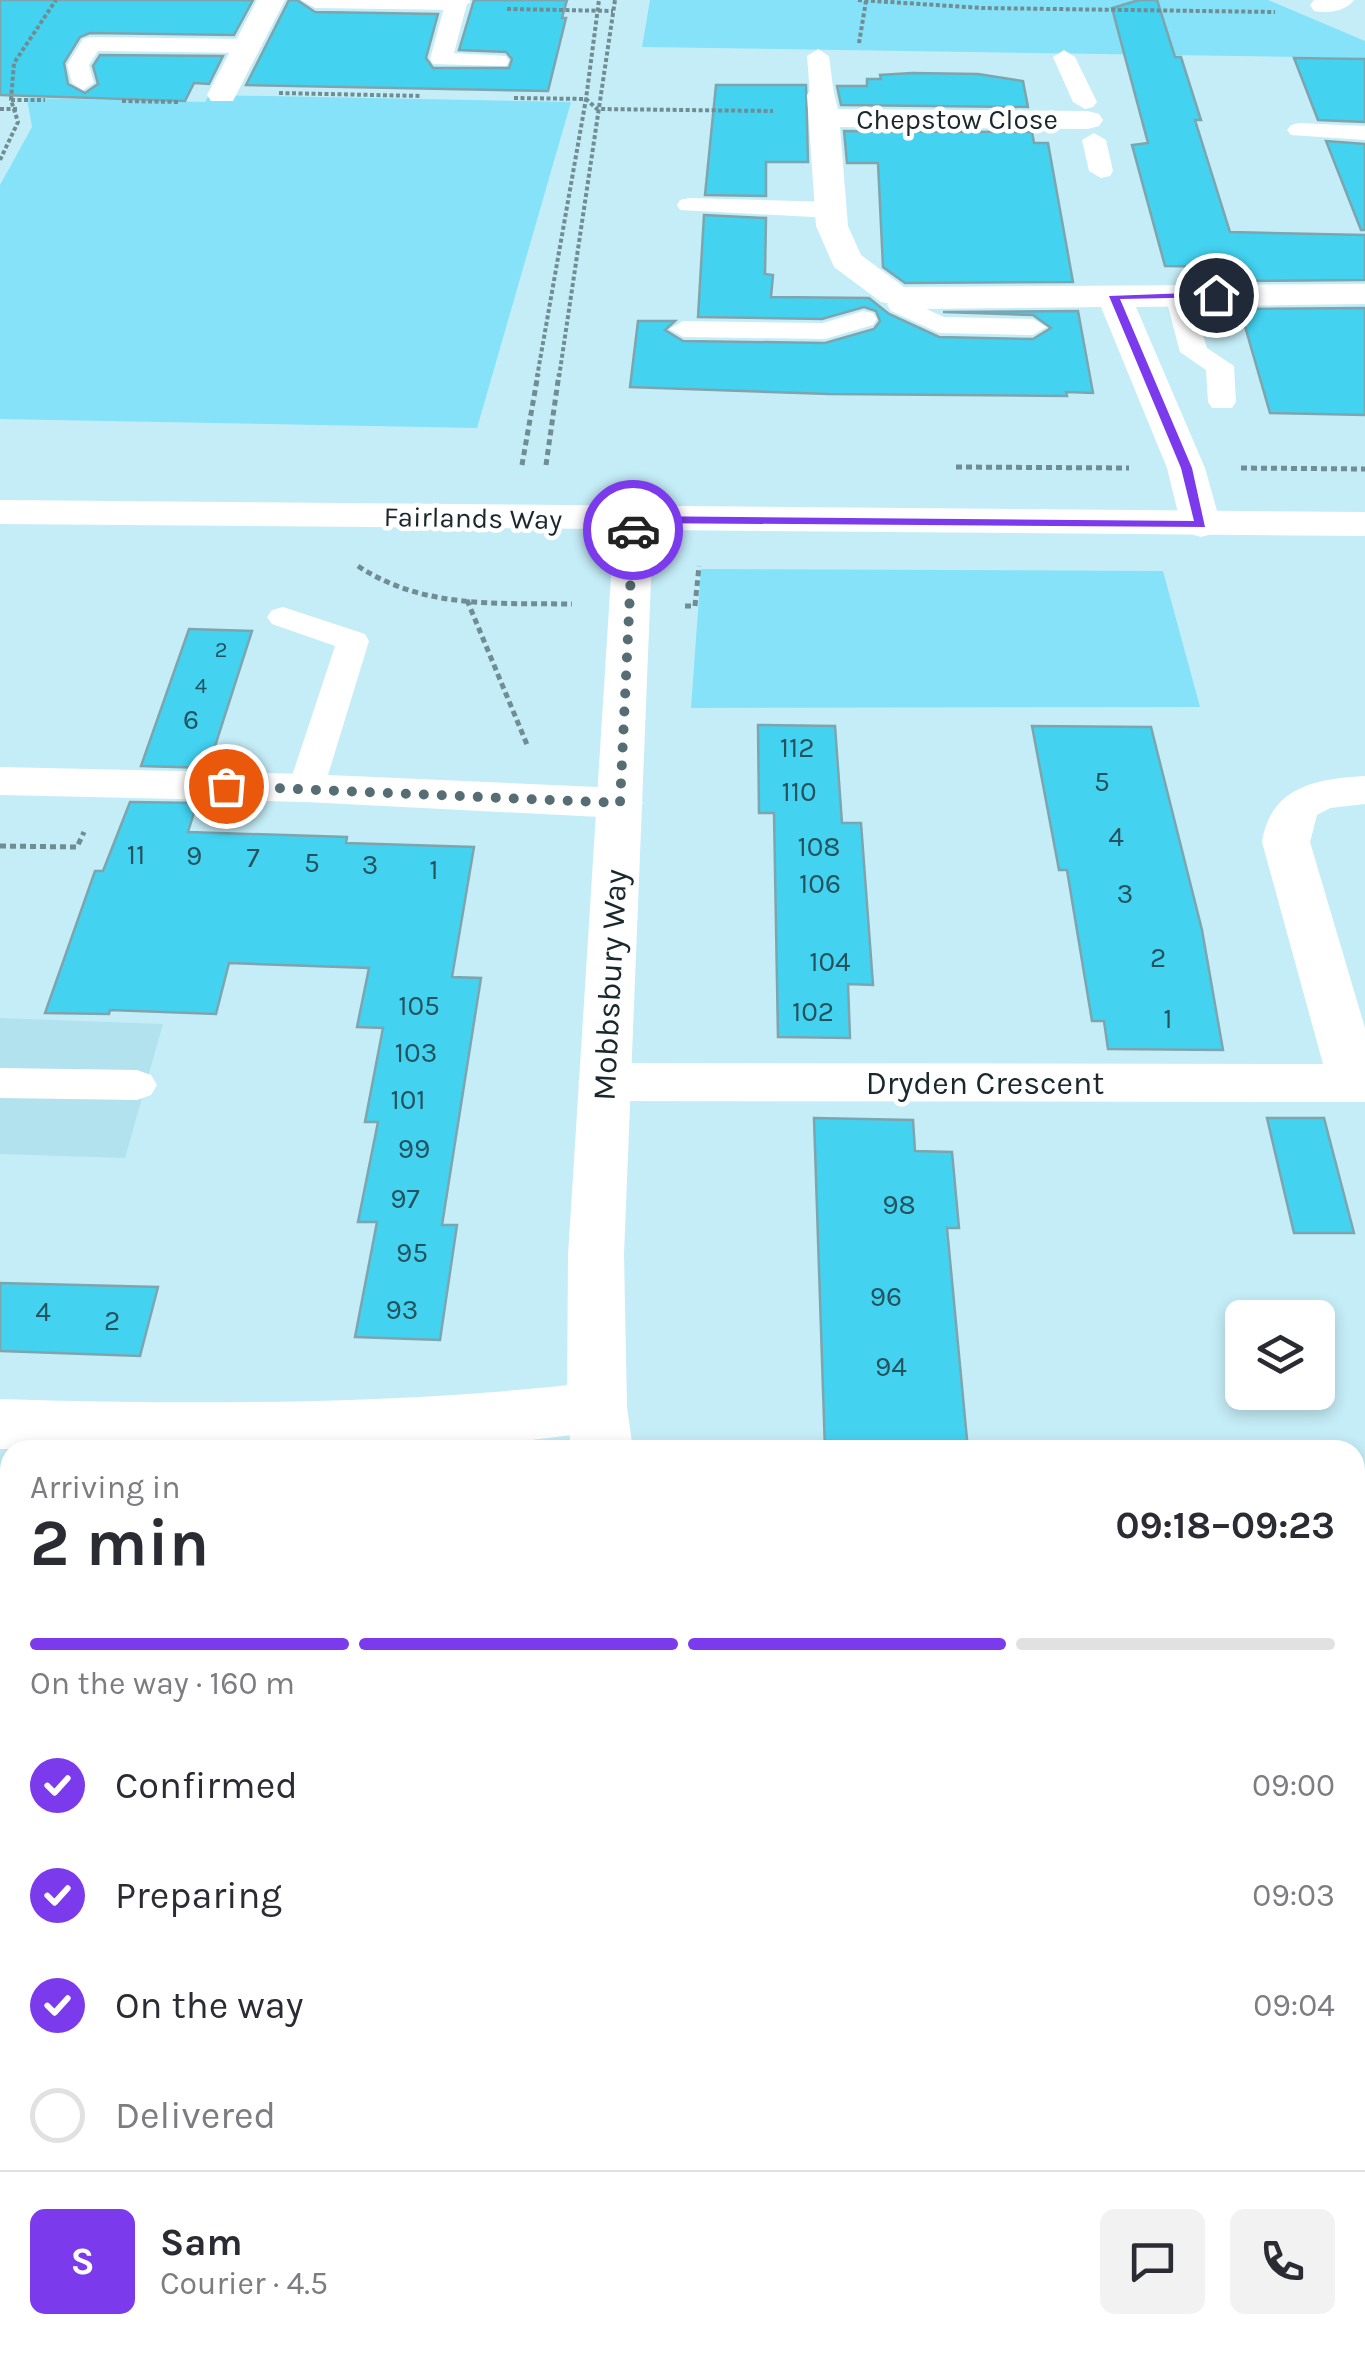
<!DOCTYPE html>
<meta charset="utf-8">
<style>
body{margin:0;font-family:Karla,sans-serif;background:#f2f2f3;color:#2b2b33;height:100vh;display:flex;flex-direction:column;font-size:38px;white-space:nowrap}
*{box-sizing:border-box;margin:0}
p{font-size:32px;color:#7c7c81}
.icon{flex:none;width:55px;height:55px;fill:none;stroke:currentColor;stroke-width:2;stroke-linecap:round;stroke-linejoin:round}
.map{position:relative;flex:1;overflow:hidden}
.side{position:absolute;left:0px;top:1440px;width:1365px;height:930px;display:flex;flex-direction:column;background:#fff;border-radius:30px 30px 0 0;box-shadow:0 5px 15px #0003}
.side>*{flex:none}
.fabs{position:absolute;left:1225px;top:1300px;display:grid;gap:20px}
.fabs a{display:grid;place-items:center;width:110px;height:110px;border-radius:15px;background:#fff;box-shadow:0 5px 15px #0003;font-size:50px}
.pin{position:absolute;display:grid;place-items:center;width:85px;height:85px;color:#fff;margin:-42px;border:5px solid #fff;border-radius:50%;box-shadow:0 2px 10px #0007}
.courier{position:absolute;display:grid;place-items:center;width:100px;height:100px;margin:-50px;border:8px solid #7c3aed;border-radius:50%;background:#fff;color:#222;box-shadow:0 2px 12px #0007}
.headline em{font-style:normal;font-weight:700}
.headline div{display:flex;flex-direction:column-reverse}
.headline{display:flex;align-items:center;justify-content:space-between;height:170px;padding:0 30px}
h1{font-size:65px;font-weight:700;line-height:75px}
.bar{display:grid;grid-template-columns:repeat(4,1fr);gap:15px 10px;align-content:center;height:120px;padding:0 30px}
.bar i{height:12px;border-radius:8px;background:#e1e1e2}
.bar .active{background:#7c3aed}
.bar p{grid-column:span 4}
.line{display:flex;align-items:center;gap:25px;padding:0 30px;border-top:2px solid #e1e1e2}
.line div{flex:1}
.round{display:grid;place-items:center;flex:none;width:105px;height:105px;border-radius:15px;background:#f2f2f3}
ol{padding:0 30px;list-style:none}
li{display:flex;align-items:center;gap:30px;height:110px}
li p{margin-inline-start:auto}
li .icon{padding:10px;border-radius:50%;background:#7c3aed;color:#fff;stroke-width:4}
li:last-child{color:#7c7c81}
li i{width:55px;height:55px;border:5px solid #e1e1e2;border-radius:50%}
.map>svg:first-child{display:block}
</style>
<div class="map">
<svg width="1365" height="2370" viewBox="0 0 1365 2370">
<rect width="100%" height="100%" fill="#c5edf7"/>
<path fill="#b1e2ee" d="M0,1018L163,1024L125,1158L0,1154Z"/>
<g fill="#85e2f8">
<path d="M650,0H1268L1365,41V58L642,47Z"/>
<path d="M209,95L571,102L477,428L0,419V185L32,127L27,98L205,102Z"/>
<path d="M701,569L1163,571L1200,707L691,708Z"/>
</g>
<g fill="#43d2f0" stroke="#7ea5ae" stroke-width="2.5">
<path d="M0,0H253L234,35L90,33L80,37L64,63L68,84L85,93L98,84L93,66L100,55L223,56L209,84L194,83L185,101L0,95Z"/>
<path d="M289,0H297L315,12L438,14L426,58L433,68H509L512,59L506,52L459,50L474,0H567L562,18H566L548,91L246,85Z"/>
<path d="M1139,0H1157L1175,57H1181L1201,120H1195L1230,232L1365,235V280L1232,281L1228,267L1165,266L1132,145L1148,143L1112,8Z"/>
<path d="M1294,58L1365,59V122L1318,120Z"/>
<path d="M912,73L978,74L1023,81L1028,107L841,105L837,86H867V79H881L880,75Z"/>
<path d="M716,85H806L808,162H766V196L705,195Z"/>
<path d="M844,131L1032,132L1034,143H1048L1073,282L905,283L883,267L878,163H847Z"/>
<path d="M1326,141L1365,144V230H1361Z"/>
<path d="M704,215L766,218L765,274L773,275L771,297L869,298L889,314L939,337L1033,339L1051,328L1033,315L943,312L1078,311L1093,393L1066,392L1067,396L829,394L630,387L638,321H675L665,330L683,341L825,343L874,329L880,321L876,311L864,307L822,319L698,317Z"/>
<path d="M1365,308V415L1270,413L1240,309Z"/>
<path d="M189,629L252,631L208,768L141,766Z"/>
<path d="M758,725L835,726L842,823H861L873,985L848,984L850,1038L778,1037L774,813H759Z"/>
<path d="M1032,726L1151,727L1202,930L1223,1050L1108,1049L1104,1021H1092L1067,870H1059Z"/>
<path d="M130,802L197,803L188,832L347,837L346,843L474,847L452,977L481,978L442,1225H457L440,1340L355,1337L377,1222H358L378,1122H365L383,1028L357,1027L369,968L229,963L216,1014L110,1010L109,1014L45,1013L95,871H103Z"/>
<path d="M814,1118L913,1120L915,1151L952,1152L959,1228H947L968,1450H825Z"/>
<path d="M1267,1118H1324L1354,1233H1294Z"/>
<path d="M0,1283L158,1287L140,1356L0,1351Z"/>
</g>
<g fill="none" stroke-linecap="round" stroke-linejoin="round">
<g stroke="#718d94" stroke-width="4" stroke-dasharray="4 2.5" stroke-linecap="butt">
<path d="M858,0L982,8L1275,12"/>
<path d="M507,9L613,11"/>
<path d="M859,43L866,1"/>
<path d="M279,93L422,96"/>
<path d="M514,98L586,99L597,109L773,111"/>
<path d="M11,100H45"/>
<path d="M122,101L180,102"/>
<path d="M0,109H18"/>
<path d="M0,160L18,122L11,100L14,63L56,0"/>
<path d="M537,377L586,99L599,0"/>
<path d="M559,377L615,0"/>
</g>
<g stroke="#718d94" stroke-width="5" stroke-dasharray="6 4" stroke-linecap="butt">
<path d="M522,465L538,374"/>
<path d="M546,465L559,374"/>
<path d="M956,467L1129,468"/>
<path d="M1241,468L1365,469"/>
<path d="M358,566C423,609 497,603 572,604"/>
<path d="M467,600L528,747"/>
<path d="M685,606H695L699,566"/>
<path d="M0,846L77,847L84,832"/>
</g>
<g stroke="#718d94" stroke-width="9" stroke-dasharray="10 6" stroke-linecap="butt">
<path d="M1355,1953L1365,1954"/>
<path d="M0,2277L10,2278"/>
<path d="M428,2360L431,2370"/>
</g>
<g fill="#fff" fill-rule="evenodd">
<path d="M446,0H468L454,53L506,56L509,61L506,66L433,64L430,59Z"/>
<path d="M91,37L247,39L258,46L247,53L98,51L89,65L94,83L83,90L72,83L67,65L83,39Z"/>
<path d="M818,49L829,56L834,95L822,102L810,95L807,56Z"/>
<path d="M1064,50L1075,57L1097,102L1093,107L1085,109L1073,102L1053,57Z"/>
<path d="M1299,123L1365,126V140L1291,135L1287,130L1291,125Z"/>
<path d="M1094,133L1106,140L1113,171L1110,176L1101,178L1089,171L1082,140Z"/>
<path d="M689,198L831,202L844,210L831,218L680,210L677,205L680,200Z"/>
<path d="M1178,287L1191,295L1207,348L1234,366L1236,402L1232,408H1212L1208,402L1206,370L1180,352L1165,295Z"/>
<path d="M900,297L944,317L1033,319L1047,327L1033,335L939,333L891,311L887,305L891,299Z"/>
<path d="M863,311L873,313L877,319L873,325L825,339L683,337L669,329L683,321L823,323Z"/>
<path d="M283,607L365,634L369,641L324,788L319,796L306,799L293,796L288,788L335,646L272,624L267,617L272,610Z"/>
<path d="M0,1068L137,1070L151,1075L157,1085L151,1095L137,1100L0,1098Z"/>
<path d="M0,1894L10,1895V1951L0,1950Z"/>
</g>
<g fill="#fff" fill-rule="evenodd">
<path d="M257,0H285L233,101H211L207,95Z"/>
<path d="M301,0H469L471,2L457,10L315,8Z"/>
<path d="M1314,0H1354C1346,11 1327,14 1314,11L1310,5Z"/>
<path d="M822,86L833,89L838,109L1088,111L1099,114L1103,120L1099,126L1088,129L840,127L848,226L861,255L904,287L1365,284V304L1136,307L1205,468L1221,525L1215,533L1201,537L1187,533L1181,525L1167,468L1101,307L915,309L881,302L834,267L816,226L807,95L811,89Z"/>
<path d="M0,767L306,774L620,788L636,793L643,803L636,813L620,818L306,802L0,795Z"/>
<path d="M1365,776V804L1330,808L1317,815L1310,842L1365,1028V1102L604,1101L585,1095L578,1082L585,1069L604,1063L1323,1064L1262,842C1271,786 1316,779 1365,776Z"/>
<path d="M597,1382L618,1389L627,1407L618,1425L597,1432L523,1441L396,1450L0,1449V1399C200,1405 398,1405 597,1382Z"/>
<path d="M10,1467V1548L0,1551V1470Z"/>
</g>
<g fill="#fff" fill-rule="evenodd">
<path d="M0,500L1365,512V536L653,530L624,1255L627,1407L633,1450H571L567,1407L568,1255L614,529L0,524Z"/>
<path d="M798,2360H880L884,2370H802Z"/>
</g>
</g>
<path fill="#7c3aed" d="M1216,292L1219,297L1120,299L1192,468L1205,527L640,523L638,532L627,530L628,520L634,516L1194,521L1181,468L1109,296Z"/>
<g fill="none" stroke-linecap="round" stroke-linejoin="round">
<path stroke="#556d73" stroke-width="10" stroke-dasharray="0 18" d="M226,786L620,803L633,530"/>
</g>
<g text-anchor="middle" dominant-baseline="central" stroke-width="9" stroke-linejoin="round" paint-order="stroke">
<g font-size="22" fill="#24525d">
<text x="221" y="650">2</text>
<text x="201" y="686">4</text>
</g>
<g font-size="28" fill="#19282c" stroke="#fff">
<text x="957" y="119">Chepstow Close</text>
<text transform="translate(473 518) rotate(1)">Fairlands Way</text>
</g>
<g font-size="28" fill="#24525d">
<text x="191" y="719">6</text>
<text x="797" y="747">112</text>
<text x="1102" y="781">5</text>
<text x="799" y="791">110</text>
<text x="1116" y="836">4</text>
<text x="819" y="846">108</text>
<text x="136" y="854">11</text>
<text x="194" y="855">9</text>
<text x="253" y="857">7</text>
<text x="312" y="862">5</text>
<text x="370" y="864">3</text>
<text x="434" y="869">1</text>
<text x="820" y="883">106</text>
<text x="1125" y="893">3</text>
<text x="1158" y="957">2</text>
<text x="830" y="961">104</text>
<text x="419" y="1005">105</text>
<text x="813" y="1011">102</text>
<text x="1168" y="1018">1</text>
<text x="416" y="1052">103</text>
<text x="408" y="1099">101</text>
<text x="414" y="1148">99</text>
<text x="405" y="1198">97</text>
<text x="899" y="1204">98</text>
<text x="412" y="1252">95</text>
<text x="886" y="1296">96</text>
<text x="402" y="1309">93</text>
<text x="43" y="1311">4</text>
<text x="112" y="1320">2</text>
<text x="891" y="1366">94</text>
</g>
<g font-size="32" fill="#19282c" stroke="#fff">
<text transform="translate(610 985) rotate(-87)">Mobbsbury Way</text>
<text x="985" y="1083">Dryden Crescent</text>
</g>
</g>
</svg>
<div class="fabs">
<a><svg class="icon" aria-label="layers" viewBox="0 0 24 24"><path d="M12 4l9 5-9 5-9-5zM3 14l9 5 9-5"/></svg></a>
</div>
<div class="pin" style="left:226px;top:786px;background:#ea580c"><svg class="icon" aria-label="bag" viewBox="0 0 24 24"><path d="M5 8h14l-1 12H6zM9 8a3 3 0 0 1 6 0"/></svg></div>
<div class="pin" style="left:1216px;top:295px;background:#1f2937"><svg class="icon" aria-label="home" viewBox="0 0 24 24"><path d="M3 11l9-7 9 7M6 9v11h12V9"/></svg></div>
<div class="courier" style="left:633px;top:530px"><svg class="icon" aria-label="car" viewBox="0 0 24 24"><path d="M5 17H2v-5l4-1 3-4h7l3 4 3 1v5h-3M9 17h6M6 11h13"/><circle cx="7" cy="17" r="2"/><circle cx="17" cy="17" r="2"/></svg></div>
<section class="side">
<div class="headline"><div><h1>2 min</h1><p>Arriving in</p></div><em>09:18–09:23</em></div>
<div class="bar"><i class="active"></i><i class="active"></i><i class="active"></i><i></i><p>On the way · 160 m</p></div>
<ol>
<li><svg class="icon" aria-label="check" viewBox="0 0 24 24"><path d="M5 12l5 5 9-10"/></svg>Confirmed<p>09:00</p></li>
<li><svg class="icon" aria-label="check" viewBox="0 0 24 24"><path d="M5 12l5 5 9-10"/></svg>Preparing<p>09:03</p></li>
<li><svg class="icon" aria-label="check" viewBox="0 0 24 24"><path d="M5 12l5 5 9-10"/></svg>On the way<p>09:04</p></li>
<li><i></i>Delivered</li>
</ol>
<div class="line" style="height:180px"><b class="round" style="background:#7c3aed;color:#fff">S</b><div><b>Sam</b><p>Courier · 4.5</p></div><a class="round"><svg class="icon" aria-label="chat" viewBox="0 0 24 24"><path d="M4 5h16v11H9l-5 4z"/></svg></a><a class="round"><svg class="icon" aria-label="phone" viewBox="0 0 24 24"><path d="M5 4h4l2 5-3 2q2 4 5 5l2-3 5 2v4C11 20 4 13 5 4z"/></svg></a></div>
</section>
</div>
